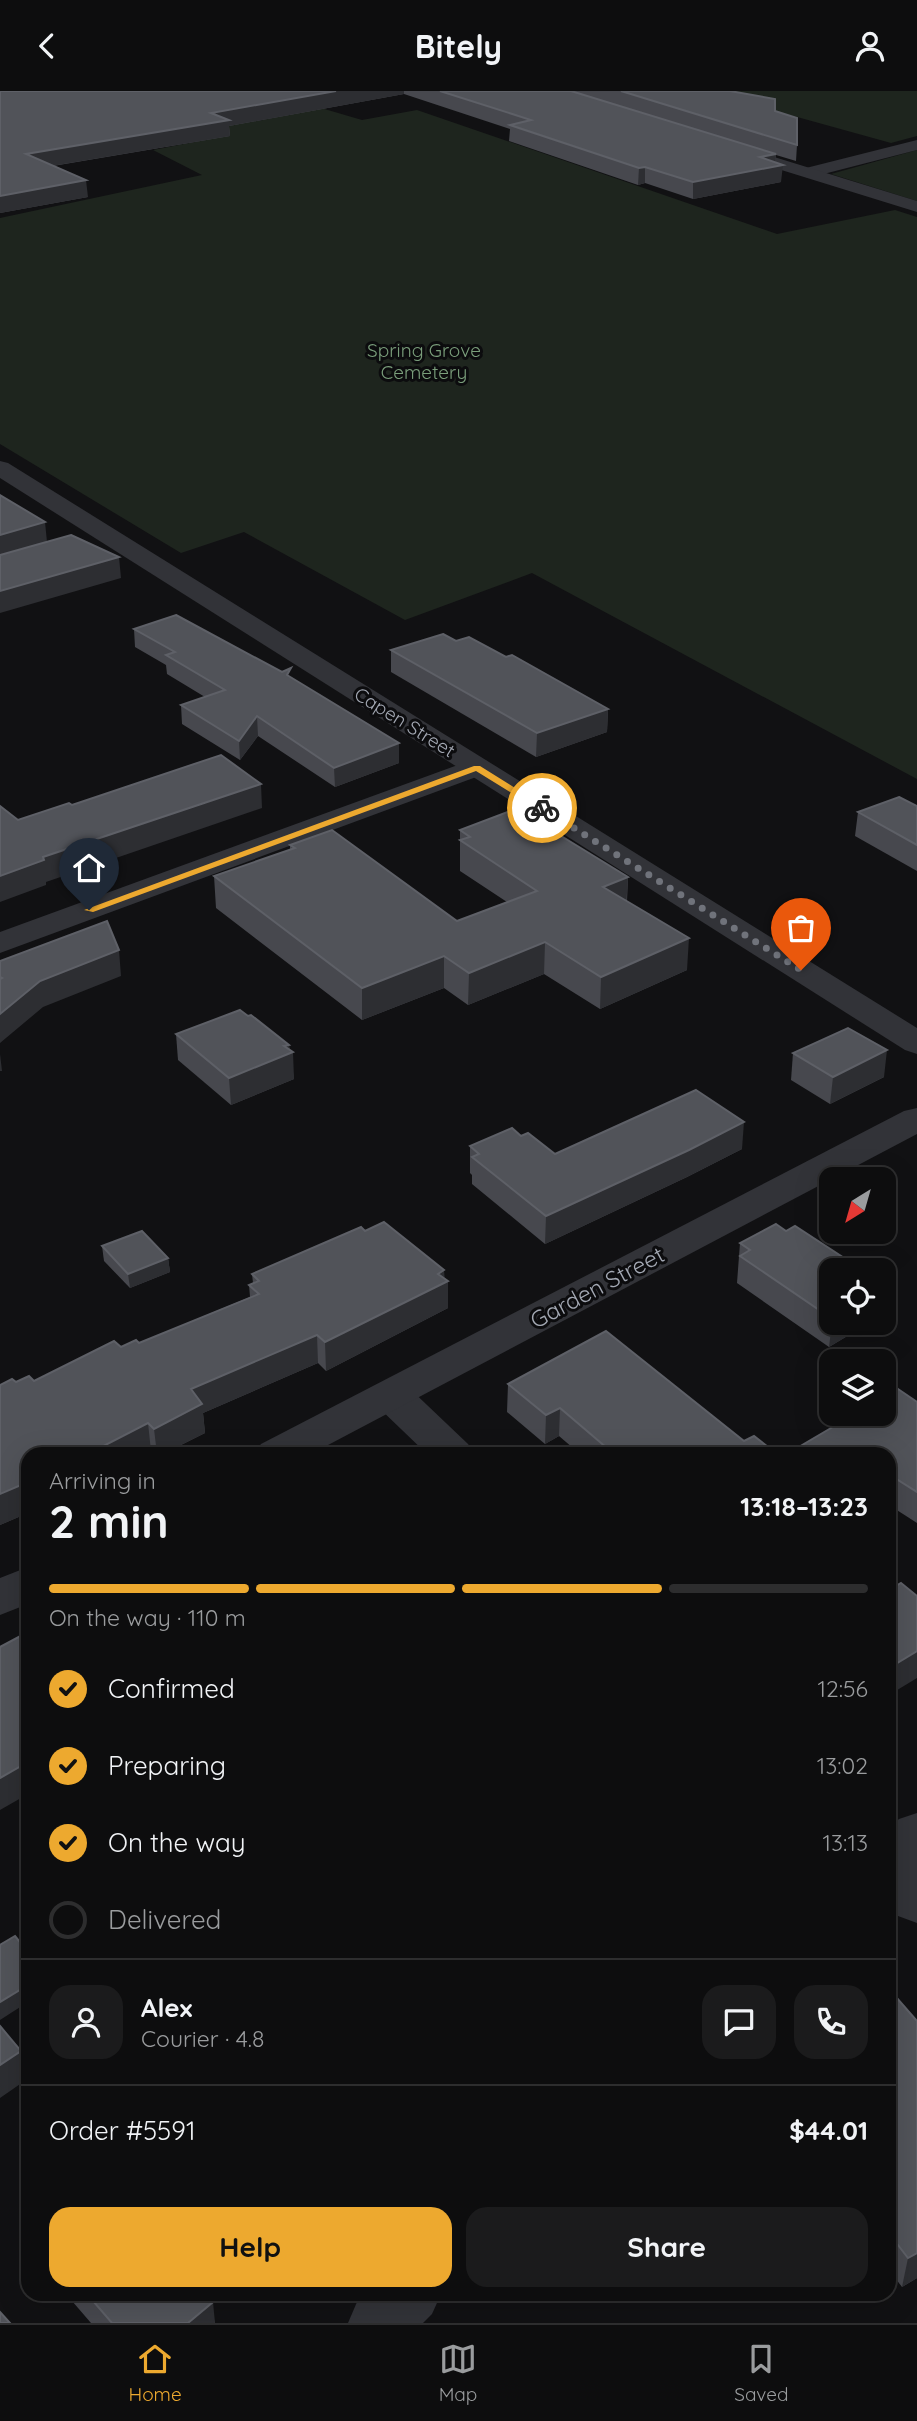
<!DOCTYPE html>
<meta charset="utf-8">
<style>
body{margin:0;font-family:Quicksand,sans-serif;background:#1b1b1c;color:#f1f3f6;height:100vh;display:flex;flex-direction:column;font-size:26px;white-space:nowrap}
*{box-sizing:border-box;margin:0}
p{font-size:23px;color:#9a9c9e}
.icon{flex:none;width:38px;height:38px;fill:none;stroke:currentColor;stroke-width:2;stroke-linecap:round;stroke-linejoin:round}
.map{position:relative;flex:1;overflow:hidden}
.side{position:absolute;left:21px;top:1356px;width:875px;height:854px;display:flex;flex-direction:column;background:#0d0d0e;border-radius:21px;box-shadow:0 7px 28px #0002,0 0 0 2px #2d2d2e}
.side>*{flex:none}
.needle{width:46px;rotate:217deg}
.tools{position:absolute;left:819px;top:1076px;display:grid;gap:14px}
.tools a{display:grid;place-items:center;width:77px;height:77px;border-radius:14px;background:#0d0d0e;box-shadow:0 7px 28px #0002,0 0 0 2px #2d2d2e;font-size:35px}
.pin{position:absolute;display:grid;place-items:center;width:60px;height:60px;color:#fff;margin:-72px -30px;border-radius:50% 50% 50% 0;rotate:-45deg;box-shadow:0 0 7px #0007}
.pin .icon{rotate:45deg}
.courier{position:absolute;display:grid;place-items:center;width:70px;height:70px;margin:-35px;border:5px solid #eda92f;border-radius:50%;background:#fff;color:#222;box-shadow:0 2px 9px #0007}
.overview em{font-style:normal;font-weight:700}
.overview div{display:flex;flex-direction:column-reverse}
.overview{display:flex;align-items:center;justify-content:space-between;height:119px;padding:0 28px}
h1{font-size:46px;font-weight:700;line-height:52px}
.bar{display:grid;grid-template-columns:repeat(4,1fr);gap:10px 7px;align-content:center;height:84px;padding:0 28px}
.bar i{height:9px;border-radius:5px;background:#2d2d2e}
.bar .current{background:#eda92f}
.bar p{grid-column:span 4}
.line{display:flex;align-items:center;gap:18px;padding:0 28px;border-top:2px solid #2d2d2e}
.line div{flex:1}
.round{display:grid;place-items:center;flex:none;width:74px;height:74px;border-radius:21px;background:#1b1b1c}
ol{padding:0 28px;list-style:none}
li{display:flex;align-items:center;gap:21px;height:77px}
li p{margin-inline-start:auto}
li .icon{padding:7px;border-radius:50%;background:#eda92f;color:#111;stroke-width:4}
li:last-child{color:#9a9c9e}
li i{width:38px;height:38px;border:4px solid #2d2d2e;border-radius:50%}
.button{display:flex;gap:14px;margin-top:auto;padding:14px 28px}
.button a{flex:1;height:80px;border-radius:21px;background:#eda92f;color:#111;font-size:28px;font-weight:700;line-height:80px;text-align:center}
.button a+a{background:#1b1b1c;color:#f1f3f6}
header{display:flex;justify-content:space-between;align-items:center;height:91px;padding:0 28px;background:#0d0d0e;font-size:32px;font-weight:700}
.menu{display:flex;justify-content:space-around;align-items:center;height:98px;border-top:2px solid #2d2d2e;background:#0d0d0e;font-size:19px;color:#9a9c9e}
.menu a{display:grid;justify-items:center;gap:4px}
.menu .current{color:#eda92f}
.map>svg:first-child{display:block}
</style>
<header><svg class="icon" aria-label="back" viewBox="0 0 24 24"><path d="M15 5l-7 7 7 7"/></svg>Bitely<svg class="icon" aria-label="person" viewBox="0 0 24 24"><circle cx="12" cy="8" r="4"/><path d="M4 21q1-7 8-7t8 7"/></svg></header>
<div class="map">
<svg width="917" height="2232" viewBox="0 0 917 2232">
<rect width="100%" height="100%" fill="#111113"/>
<g fill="#1e251e">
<path d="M115,0H178L258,30L321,17L362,29L417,19L777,143L895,119L917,126V688L532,482L405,529L244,441L181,462L0,353V127L202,84L153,59L230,44Z"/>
<path d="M704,0H917V45L891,52Z"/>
<path d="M917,59V110L831,83Z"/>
</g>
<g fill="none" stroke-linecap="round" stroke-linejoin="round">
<g fill="#323338" fill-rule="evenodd">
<path d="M917,49V59L808,87L799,82L802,78Z"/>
<path d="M477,667L487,670L492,676L487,682L0,862V841Z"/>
<path d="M391,1290L406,1294L468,1353L475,1363H427L376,1314L370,1304L376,1294Z"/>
<path d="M917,1722V1832L898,1825L889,1814V1737L899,1728Z"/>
<path d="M366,2203H441L432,2223L423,2232H348L357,2211Z"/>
</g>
<g fill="#323338" fill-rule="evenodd">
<path d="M729,52L917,110V121L723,61L721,57L723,53Z"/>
<path d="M0,370L8,372L917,937V963L905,959L0,387Z"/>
<path d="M917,1017V1043L311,1363H254L261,1353L904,1020Z"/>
<path d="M28,1476V1513L0,1524V1487Z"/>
</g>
</g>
<g fill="#47484e">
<path d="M0,0H730L775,20L797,54L796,70L776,64L775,71L781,91L693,108L645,92L638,94L509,50L510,38L404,3L229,35L230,45L53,75L88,106L0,122Z"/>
<path d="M134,538L291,586L399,672L335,696L258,645L240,669L182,633L181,614L205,606L167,583L166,574L135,556Z"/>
<path d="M456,550L506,566L608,618L607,641L536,666L391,581V559Z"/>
<path d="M917,715V780L855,745L858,721Z"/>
<path d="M460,739L628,786L627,810L687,879L600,918L544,883L468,914L444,897L362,929L216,817L214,785L290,759V754L457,830L507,811L460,780Z"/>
<path d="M176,943L289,954L294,988L231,1014L178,969Z"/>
<path d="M793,962L884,986L830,1013L791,989Z"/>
<path d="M521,1045L555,1063L742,1058L687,1086L545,1153L472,1093V1084L470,1082V1055Z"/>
<path d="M365,1140L448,1190V1217L326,1280L318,1272L203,1322L205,1342L163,1363H154L151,1360L146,1363H28V1422L0,1434V1294L34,1290L121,1256L139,1252L250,1206L249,1194L253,1192L252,1183Z"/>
<path d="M786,1140L831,1180V1232H869L829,1256L737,1192L740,1152Z"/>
<path d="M102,1155L168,1167L170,1181L130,1197L104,1170Z"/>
<path d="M508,1293L744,1350L777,1363H580L559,1345L545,1353L507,1321Z"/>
<path d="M917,1311V1432L889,1414V1363Z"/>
<path d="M889,1898L917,1930V2187L902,2196L889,2179Z"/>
<path d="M66,2203H207L215,2232H91Z"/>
</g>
<g fill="#2d2e32">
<path d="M336,0H404V3L229,35L230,45L28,79L26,63L211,22Z"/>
<path d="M776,63L775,75L783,74L781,91L693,108V91L760,66Z"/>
<path d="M645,76V92L638,94L639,77Z"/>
<path d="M86,89L88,106L0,122V105Z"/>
<path d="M45,431L47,451L0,466V444Z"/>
<path d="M119,466L121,487L0,522V500Z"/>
<path d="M608,618L607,641L536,666L537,642Z"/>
<path d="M257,625L258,645L240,669L239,650Z"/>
<path d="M399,652V672L335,696L334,677Z"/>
<path d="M261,693L262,717L46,791V794L0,811V785L43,766Z"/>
<path d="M628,786L626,817L603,796Z"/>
<path d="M689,847L687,879L600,918L601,886Z"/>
<path d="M545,851L544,883L468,914L469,882Z"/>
<path d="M119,859L121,885L43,916L0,952V923L40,890Z"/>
<path d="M444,865V897L362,929V897Z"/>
<path d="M289,954V963L293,961L294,988L231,1014L229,987Z"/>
<path d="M887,959L884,986L830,1013L833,986Z"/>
<path d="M0,963L2,980H0Z"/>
<path d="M744,1031L742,1058L687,1086L545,1153L546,1125Z"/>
<path d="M168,1167L170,1181L130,1197L128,1183Z"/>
<path d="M444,1179L445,1191L448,1190V1217L326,1280L325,1251Z"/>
<path d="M887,1195L884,1222V1197Z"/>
<path d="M832,1232H869L829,1256Z"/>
<path d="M317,1244L318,1272L203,1322L205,1342L163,1363H157L154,1338L191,1298Z"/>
<path d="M560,1317L559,1345L545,1353L546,1324Z"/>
<path d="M148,1332L151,1360L146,1363H88Z"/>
<path d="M28,1391V1422L0,1434V1403Z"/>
<path d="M917,1560V1587L889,1604V1577Z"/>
<path d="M28,1671V1703L0,1719V1687Z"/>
<path d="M28,1894V1911L0,1929V1911Z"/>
<path d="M21,1960L26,1989L0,2007V1974Z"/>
<path d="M917,2162V2187L902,2196L908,2167Z"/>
<path d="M213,2211L215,2232H188Z"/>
</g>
<g fill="#515359" stroke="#5e6067" stroke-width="2">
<path d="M0,0H336L211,22L229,29L26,63L86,89L0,105Z"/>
<path d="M440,0H571L776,63L760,66L783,74L693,91L645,76L639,77L510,34L531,29Z"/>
<path d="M621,0H730L775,8V20L797,27V54Z"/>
<path d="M0,404L45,431L0,444Z"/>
<path d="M71,444L119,466L0,500V464Z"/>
<path d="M176,524L282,581L291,577L287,584L399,652L334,677L257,625L239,650L181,614L225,599L166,564L175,561L134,538Z"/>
<path d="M443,543L456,550L469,546L506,566L512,564L608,618L537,642L391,559Z"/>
<path d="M221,664L261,693L43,766L44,769L0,785V715L18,729L69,712L72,714L81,711Z"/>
<path d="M899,706L917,715V754L858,721Z"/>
<path d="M513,719L525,723L628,786L603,796L689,847L601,886L545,851L469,882L444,865L362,897L214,785L295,757L290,754L332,739L457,830L537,800L460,749L470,746L460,739Z"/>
<path d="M107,830L119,859L40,890L0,923V888L2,887L0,886V870Z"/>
<path d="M240,919L248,925L251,924L289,954L284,955L293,961L229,987L176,943Z"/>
<path d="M848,937L887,959L833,986L793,962Z"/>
<path d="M696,999L744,1031L689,1059L546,1125L472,1066L479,1063L470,1055L512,1037L521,1045L528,1042L555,1063Z"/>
<path d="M384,1131L444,1179L438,1183L448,1190L325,1251L317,1244L191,1298L202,1313L154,1338L148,1332L88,1363H28V1391L0,1403V1294L12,1288L16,1291L29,1285L34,1290L114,1250L121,1256L136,1249L139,1252L259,1203L249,1194L259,1190L252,1183L361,1136L365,1140Z"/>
<path d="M776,1133L786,1140L795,1135L864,1180H831V1227L740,1165L750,1159L740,1152Z"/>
<path d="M142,1140L168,1167L128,1183L102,1155Z"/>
<path d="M606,1240L744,1350L754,1345L777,1363H614L560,1317L546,1324L508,1293Z"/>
<path d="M898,1298L917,1311V1401L890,1384L889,1385V1363H787L855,1323H884V1306Z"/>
<path d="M901,1492L917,1505V1560L889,1577V1499Z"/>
<path d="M28,1541V1671L0,1687V1556Z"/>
<path d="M15,1845L28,1861V1894L0,1911V1854Z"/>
<path d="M889,1898L917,1930V2162L908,2167L891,2145L889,2146Z"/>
<path d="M0,1935L21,1960L0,1974Z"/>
<path d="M87,2203H207L213,2211L188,2232H112Z"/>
<path d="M0,2221L10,2232H0Z"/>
</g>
<path fill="#eda92f" d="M474,675H480L547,717L539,719L476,680L93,821L84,819Z"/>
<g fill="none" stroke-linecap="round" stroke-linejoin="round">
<path stroke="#70737b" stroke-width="7" stroke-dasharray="0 12.6" d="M542,717L801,879"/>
</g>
<g text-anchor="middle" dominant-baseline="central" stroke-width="6" stroke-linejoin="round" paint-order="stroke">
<g font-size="19" fill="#7a9e7b" stroke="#0c0c0e">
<text x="424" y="259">Spring Grove<tspan x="424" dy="22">Cemetery</tspan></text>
</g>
<g font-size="19" fill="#a3a8b3" stroke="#0c0c0e">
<text transform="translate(405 631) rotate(32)">Capen Street</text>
</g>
<g font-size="23" fill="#a3a8b3" stroke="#0c0c0e">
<text transform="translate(597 1196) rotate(-28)">Garden Street</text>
</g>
</g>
</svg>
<div class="tools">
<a><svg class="needle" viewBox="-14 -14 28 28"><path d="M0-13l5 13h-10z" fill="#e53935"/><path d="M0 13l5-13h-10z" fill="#9a9c9e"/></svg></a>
<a><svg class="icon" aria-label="locate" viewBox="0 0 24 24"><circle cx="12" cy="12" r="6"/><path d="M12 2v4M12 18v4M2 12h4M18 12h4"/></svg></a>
<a><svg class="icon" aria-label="layers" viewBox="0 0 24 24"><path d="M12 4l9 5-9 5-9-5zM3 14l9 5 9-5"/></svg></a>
</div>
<div class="pin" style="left:801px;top:879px;background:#ea580c"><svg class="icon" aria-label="bag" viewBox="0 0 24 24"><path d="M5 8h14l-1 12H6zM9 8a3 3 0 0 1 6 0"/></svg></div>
<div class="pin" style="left:89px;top:819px;background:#1f2937"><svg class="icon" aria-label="home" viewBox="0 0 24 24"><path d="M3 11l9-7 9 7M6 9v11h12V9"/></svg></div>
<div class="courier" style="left:542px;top:717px"><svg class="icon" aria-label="bike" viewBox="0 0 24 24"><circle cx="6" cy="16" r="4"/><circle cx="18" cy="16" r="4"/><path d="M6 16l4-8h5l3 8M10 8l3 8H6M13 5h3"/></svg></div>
<section class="side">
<div class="overview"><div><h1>2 min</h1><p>Arriving in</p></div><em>13:18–13:23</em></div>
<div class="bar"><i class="current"></i><i class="current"></i><i class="current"></i><i></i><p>On the way · 110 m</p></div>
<ol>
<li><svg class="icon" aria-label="check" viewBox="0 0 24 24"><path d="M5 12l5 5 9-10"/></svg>Confirmed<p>12:56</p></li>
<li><svg class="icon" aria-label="check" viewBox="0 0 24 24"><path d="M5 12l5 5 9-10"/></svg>Preparing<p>13:02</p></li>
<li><svg class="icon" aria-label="check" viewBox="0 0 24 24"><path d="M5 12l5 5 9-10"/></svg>On the way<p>13:13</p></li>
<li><i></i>Delivered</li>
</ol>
<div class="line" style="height:126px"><a class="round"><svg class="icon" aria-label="person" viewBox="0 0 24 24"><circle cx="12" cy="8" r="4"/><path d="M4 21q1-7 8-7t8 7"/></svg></a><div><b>Alex</b><p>Courier · 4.8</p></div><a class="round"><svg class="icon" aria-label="chat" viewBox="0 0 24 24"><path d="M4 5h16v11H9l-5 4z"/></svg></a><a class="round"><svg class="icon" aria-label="phone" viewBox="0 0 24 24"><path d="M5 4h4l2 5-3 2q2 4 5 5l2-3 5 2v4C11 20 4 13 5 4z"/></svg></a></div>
<div class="line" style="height:91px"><div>Order #5591</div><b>$44.01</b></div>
<div class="button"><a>Help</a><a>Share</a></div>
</section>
</div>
<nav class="menu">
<a class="current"><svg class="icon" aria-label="home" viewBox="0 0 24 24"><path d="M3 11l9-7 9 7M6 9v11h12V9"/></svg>Home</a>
<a><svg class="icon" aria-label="map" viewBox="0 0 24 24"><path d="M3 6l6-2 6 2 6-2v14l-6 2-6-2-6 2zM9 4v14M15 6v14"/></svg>Map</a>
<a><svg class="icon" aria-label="saved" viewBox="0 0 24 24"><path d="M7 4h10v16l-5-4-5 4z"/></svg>Saved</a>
</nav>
